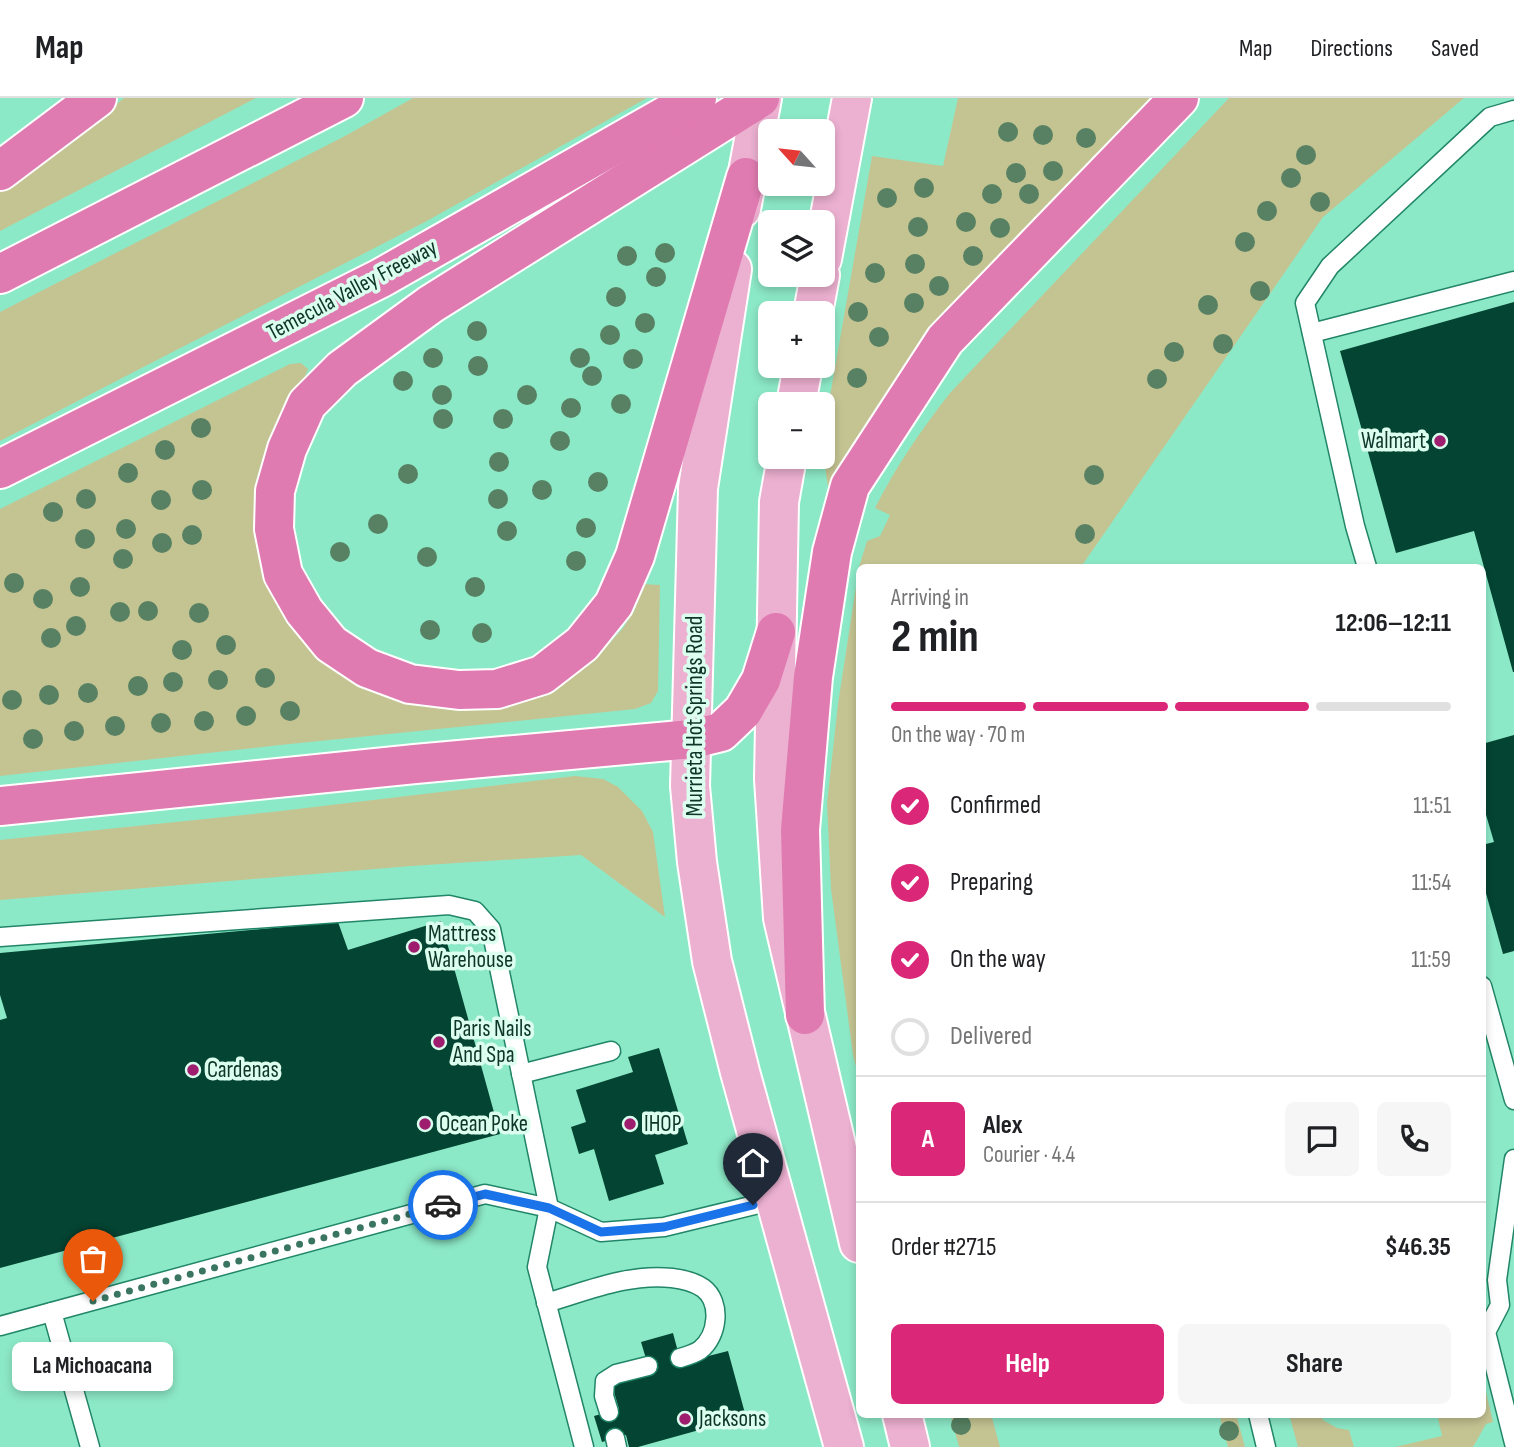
<!DOCTYPE html>
<meta charset="utf-8">
<style>
body{margin:0;font-family:"Sofia Sans Condensed",sans-serif;background:#f6f6f6;color:#202124;height:100vh;display:flex;flex-direction:column;font-size:26px;white-space:nowrap}
*{box-sizing:border-box;margin:0}
p{font-size:23px;color:#757577}
.icon{flex:none;width:38px;height:38px;fill:none;stroke:currentColor;stroke-width:2;stroke-linecap:round;stroke-linejoin:round}
.map{position:relative;flex:1;overflow:hidden}
.side{position:absolute;left:856px;top:466px;width:630px;height:854px;display:flex;flex-direction:column;background:#fff;border-radius:10px;box-shadow:0 4px 10px #0003}
.side>*{flex:none}
.needle{width:46px;rotate:297deg}
.fabs{position:absolute;left:758px;top:21px;display:grid;gap:14px}
.fabs a{display:grid;place-items:center;width:77px;height:77px;border-radius:10px;background:#fff;box-shadow:0 4px 10px #0003;font-size:35px}
.pin{position:absolute;display:grid;place-items:center;width:60px;height:60px;color:#fff;margin:-72px -30px;border-radius:50% 50% 50% 0;rotate:-45deg;box-shadow:0 0 7px #0007}
.pin .icon{rotate:45deg}
.courier{position:absolute;display:grid;place-items:center;width:70px;height:70px;margin:-35px;border:5px solid #1a73e8;border-radius:50%;background:#fff;color:#222;box-shadow:0 2px 9px #0007}
.bubble{position:absolute;height:49px;border-radius:10px;background:#fff;box-shadow:0 4px 10px #0003;font-size:23px;font-weight:700;line-height:49px;text-align:center}
.summary em{font-style:normal;font-weight:700}
.summary div{display:flex;flex-direction:column-reverse}
.summary{display:flex;align-items:center;justify-content:space-between;height:119px;padding:0 35px}
h1{font-size:46px;font-weight:700;line-height:52px}
.bar{display:grid;grid-template-columns:repeat(4,1fr);gap:10px 7px;align-content:center;height:84px;padding:0 35px}
.bar i{height:9px;border-radius:5px;background:#e0e0e0}
.bar .active{background:#db2777}
.bar p{grid-column:span 4}
.line{display:flex;align-items:center;gap:18px;padding:0 35px;border-top:2px solid #e0e0e0}
.line div{flex:1}
.round{display:grid;place-items:center;flex:none;width:74px;height:74px;border-radius:10px;background:#f6f6f6}
ol{padding:0 35px;list-style:none}
li{display:flex;align-items:center;gap:21px;height:77px}
li p{margin-inline-start:auto}
li .icon{padding:7px;border-radius:50%;background:#db2777;color:#fff;stroke-width:4}
li:last-child{color:#757577}
li i{width:38px;height:38px;border:4px solid #e0e0e0;border-radius:50%}
.action{display:flex;gap:14px;margin-top:auto;padding:14px 35px}
.action a{flex:1;height:80px;border-radius:10px;background:#db2777;color:#fff;font-size:28px;font-weight:700;line-height:80px;text-align:center}
.action a+a{background:#f6f6f6;color:#202124}
header{display:flex;align-items:center;gap:42px;box-sizing:border-box;height:98px;padding:0 35px;background:#fff;border-bottom:2px solid #e0e0e0}
header strong{font-size:33px}
nav{display:flex;gap:38px;margin-inline-start:auto;font-size:24px}
.map>svg:first-child{display:block}
</style>
<header>
<strong>Map</strong>
<nav><a>Map</a><a>Directions</a><a>Saved</a></nav>
</header>
<div class="map">
<svg width="1514" height="1349" viewBox="0 0 1514 1349">
<rect width="100%" height="100%" fill="#8ce9c7"/>
<g fill="#c4c493">
<path d="M124,0H256L0,133V93L48,61Z"/>
<path d="M413,0H647L425,124L0,343V214L345,38Z"/>
<path d="M958,0H1165L906,271C877,309 850,347 828,389L823,355V338L872,58L943,68Z"/>
<path d="M1229,0H1464L1323,119L1081,469H859L867,443L880,438L890,417L875,410C896,368 921,332 950,295Z"/>
<path d="M301,265L308,271C303,288 292,299 284,314C261,354 259,390 258,435L400,601L433,609H465L539,596L595,561L623,530L634,513L644,486L660,487L658,593L651,605L635,611L280,647L0,678V411L290,266Z"/>
<path d="M859,469V980L853,957L831,791L827,705L838,606Z"/>
<path d="M575,678L603,681L618,689L642,713L653,734L665,819L581,757L411,768L0,802V742L272,714Z"/>
<path d="M1482,1277L1493,1324L1486,1326L1473,1349H1395L1442,1338L1437,1316H1482Z"/>
<path d="M950,1316H991L1000,1349H959Z"/>
<path d="M1219,1316H1236L1245,1349H1228Z"/>
<path d="M1289,1316H1321L1323,1322L1337,1330L1349,1332L1354,1349H1298Z"/>
</g>
<g fill="#044432">
<path d="M1514,204V574H1513L1474,433L1396,455L1340,253Z"/>
<path d="M1514,637V853L1503,856L1482,781V747L1494,744L1482,703V646Z"/>
<path d="M441,823L500,1036L0,1170V922L7,920L0,897V855L338,824L348,852Z"/>
<path d="M659,950L688,1046L655,1057L664,1086L609,1103L594,1051L579,1056L571,1029L586,1024L576,992L633,974L628,959Z"/>
<path d="M673,1235L681,1265L728,1253L746,1319L638,1349H629L626,1337L602,1344L594,1318L619,1311L611,1284L650,1274L641,1244Z"/>
</g>
<g fill="none" stroke-linecap="round" stroke-linejoin="round">
<g stroke="#218668" stroke-width="21">
<g id="service">
<path d="M1312,235L1514,183"/>
<path d="M1367,469L1355,428L1305,205L1330,168L1490,19L1514,12"/>
<path d="M0,839L449,807L475,813L491,831L549,1110L537,1169L584,1349"/>
<path d="M1482,888L1514,1002"/>
<path d="M521,976L611,953"/>
<path d="M1514,1061L1497,1182L1500,1207L1486,1234L1514,1345"/>
<path d="M546,1205C587,1193 629,1175 672,1180C682,1181 694,1184 703,1190C722,1204 718,1238 700,1252C694,1256 687,1258 680,1260"/>
<path d="M52,1214L90,1349"/>
<path d="M0,1228L485,1096L549,1110L601,1134L664,1129L775,1102"/>
<path d="M609,1314L604,1298L605,1283L616,1276L648,1268"/>
<path d="M1258,1316L1266,1349"/>
<path d="M615,1340L617,1349"/>
</g>
</g>
<g stroke="#fff" stroke-width="42">
<g id="primary">
<path d="M741,111L762,0"/>
<path d="M822,161L852,0"/>
<path d="M732,171L698,390L690,688L697,764L712,863L740,974L844,1349"/>
<path d="M813,215L820,177"/>
<path d="M796,306L803,268"/>
<path d="M787,359L779,404L774,681L783,820L859,1145"/>
<path d="M902,1316L910,1349"/>
</g>
</g>
<g stroke="#fff" stroke-width="42">
<g id="motorway">
<path d="M0,73L97,0"/>
<path d="M746,79L635,458L614,506L582,546L542,577L497,591L459,592L410,586L367,570L331,546L304,513L283,476L274,431L275,393L287,351L307,306L342,271L431,206L760,0"/>
<path d="M0,176L344,0"/>
<path d="M0,371L381,180L697,0"/>
<path d="M0,708L415,666L692,641L721,634L743,613L761,582L776,534"/>
<path d="M805,917L800,732L813,579L832,454L850,388L945,242L1179,0"/>
</g>
</g>
<use href="#service" stroke="#fff" stroke-width="18"/>
<use href="#primary" stroke="#ecb0d0" stroke-width="38"/>
<use href="#motorway" stroke="#e07bb1" stroke-width="38"/>
</g>
<g fill="#578162">
<circle cx="1008" cy="34" r="10"/>
<circle cx="1043" cy="37" r="10"/>
<circle cx="1086" cy="40" r="10"/>
<circle cx="1306" cy="57" r="10"/>
<circle cx="1053" cy="73" r="10"/>
<circle cx="1016" cy="75" r="10"/>
<circle cx="1291" cy="80" r="10"/>
<circle cx="924" cy="90" r="10"/>
<circle cx="992" cy="96" r="10"/>
<circle cx="1029" cy="96" r="10"/>
<circle cx="887" cy="100" r="10"/>
<circle cx="1320" cy="104" r="10"/>
<circle cx="1267" cy="113" r="10"/>
<circle cx="966" cy="124" r="10"/>
<circle cx="918" cy="129" r="10"/>
<circle cx="1000" cy="130" r="10"/>
<circle cx="1245" cy="144" r="10"/>
<circle cx="665" cy="155" r="10"/>
<circle cx="627" cy="158" r="10"/>
<circle cx="973" cy="158" r="10"/>
<circle cx="915" cy="166" r="10"/>
<circle cx="875" cy="175" r="10"/>
<circle cx="656" cy="179" r="10"/>
<circle cx="939" cy="188" r="10"/>
<circle cx="1260" cy="193" r="10"/>
<circle cx="616" cy="199" r="10"/>
<circle cx="914" cy="205" r="10"/>
<circle cx="1208" cy="207" r="10"/>
<circle cx="858" cy="214" r="10"/>
<circle cx="645" cy="225" r="10"/>
<circle cx="477" cy="233" r="10"/>
<circle cx="610" cy="237" r="10"/>
<circle cx="879" cy="239" r="10"/>
<circle cx="1223" cy="246" r="10"/>
<circle cx="1174" cy="254" r="10"/>
<circle cx="433" cy="260" r="10"/>
<circle cx="580" cy="260" r="10"/>
<circle cx="633" cy="261" r="10"/>
<circle cx="478" cy="268" r="10"/>
<circle cx="592" cy="278" r="10"/>
<circle cx="857" cy="280" r="10"/>
<circle cx="1157" cy="281" r="10"/>
<circle cx="403" cy="283" r="10"/>
<circle cx="442" cy="297" r="10"/>
<circle cx="527" cy="297" r="10"/>
<circle cx="621" cy="306" r="10"/>
<circle cx="571" cy="310" r="10"/>
<circle cx="443" cy="321" r="10"/>
<circle cx="503" cy="321" r="10"/>
<circle cx="201" cy="330" r="10"/>
<circle cx="560" cy="343" r="10"/>
<circle cx="165" cy="352" r="10"/>
<circle cx="499" cy="364" r="10"/>
<circle cx="128" cy="375" r="10"/>
<circle cx="408" cy="376" r="10"/>
<circle cx="1094" cy="377" r="10"/>
<circle cx="598" cy="384" r="10"/>
<circle cx="202" cy="392" r="10"/>
<circle cx="542" cy="392" r="10"/>
<circle cx="86" cy="401" r="10"/>
<circle cx="498" cy="401" r="10"/>
<circle cx="161" cy="402" r="10"/>
<circle cx="53" cy="414" r="10"/>
<circle cx="378" cy="426" r="10"/>
<circle cx="586" cy="430" r="10"/>
<circle cx="126" cy="431" r="10"/>
<circle cx="507" cy="433" r="10"/>
<circle cx="1085" cy="436" r="10"/>
<circle cx="192" cy="437" r="10"/>
<circle cx="85" cy="441" r="10"/>
<circle cx="162" cy="445" r="10"/>
<circle cx="340" cy="454" r="10"/>
<circle cx="427" cy="459" r="10"/>
<circle cx="123" cy="461" r="10"/>
<circle cx="576" cy="463" r="10"/>
<circle cx="14" cy="485" r="10"/>
<circle cx="80" cy="489" r="10"/>
<circle cx="475" cy="489" r="10"/>
<circle cx="43" cy="501" r="10"/>
<circle cx="148" cy="513" r="10"/>
<circle cx="120" cy="514" r="10"/>
<circle cx="199" cy="515" r="10"/>
<circle cx="76" cy="528" r="10"/>
<circle cx="430" cy="532" r="10"/>
<circle cx="482" cy="535" r="10"/>
<circle cx="51" cy="540" r="10"/>
<circle cx="226" cy="547" r="10"/>
<circle cx="182" cy="552" r="10"/>
<circle cx="265" cy="580" r="10"/>
<circle cx="218" cy="582" r="10"/>
<circle cx="173" cy="584" r="10"/>
<circle cx="138" cy="588" r="10"/>
<circle cx="88" cy="595" r="10"/>
<circle cx="49" cy="597" r="10"/>
<circle cx="12" cy="602" r="10"/>
<circle cx="290" cy="613" r="10"/>
<circle cx="246" cy="618" r="10"/>
<circle cx="204" cy="623" r="10"/>
<circle cx="161" cy="625" r="10"/>
<circle cx="115" cy="628" r="10"/>
<circle cx="74" cy="633" r="10"/>
<circle cx="33" cy="641" r="10"/>
<circle cx="961" cy="1327" r="10"/>
<circle cx="1229" cy="1333" r="10"/>
</g>
<g fill="none" stroke-linecap="round" stroke-linejoin="round">
<path stroke="#397560" stroke-width="7" stroke-dasharray="0 12.6" d="M93,1203L443,1107"/>
<path stroke="#1a73e8" stroke-width="9" d="M443,1107L485,1096L549,1110L601,1134L664,1129L753,1107"/>
</g>
<g fill="#9f1d6e" stroke="#dbfeef" stroke-width="2.5">
<circle cx="1440" cy="343" r="7"/>
<circle cx="414" cy="849" r="7"/>
<circle cx="439" cy="944" r="7"/>
<circle cx="193" cy="972" r="7"/>
<circle cx="425" cy="1026" r="7"/>
<circle cx="630" cy="1026" r="7"/>
<circle cx="685" cy="1321" r="7"/>
</g>
<g text-anchor="middle" dominant-baseline="central" stroke-width="7" stroke-linejoin="round" paint-order="stroke">
<g font-size="23" fill="#0d3629" stroke="#dbfeef">
<text transform="translate(352 192) rotate(-28)">Temecula Valley Freeway</text>
<text transform="translate(695 618) rotate(-90)">Murrieta Hot Springs Road</text>
</g>
<g font-size="23" fill="#0d3629" stroke="#dbfeef" text-anchor="start">
<text x="1426" y="343" text-anchor="end">Walmart</text>
<text x="428" y="836">Mattress<tspan x="428" dy="26">Warehouse</tspan></text>
<text x="453" y="931">Paris Nails<tspan x="453" dy="26">And Spa</tspan></text>
<text x="207" y="972">Cardenas</text>
<text x="439" y="1026">Ocean Poke</text>
<text x="644" y="1026">IHOP</text>
<text x="699" y="1321">Jacksons</text>
</g>
</g>
</svg>
<div class="fabs">
<a><svg class="needle" viewBox="-14 -14 28 28"><path d="M0-13l5 13h-10z" fill="#e53935"/><path d="M0 13l5-13h-10z" fill="#757577"/></svg></a>
<a><svg class="icon" aria-label="layers" viewBox="0 0 24 24"><path d="M12 4l9 5-9 5-9-5zM3 14l9 5 9-5"/></svg></a>
<a>+</a>
<a>−</a>
</div>
<div class="pin" style="left:93px;top:1203px;background:#ea580c"><svg class="icon" aria-label="bag" viewBox="0 0 24 24"><path d="M5 8h14l-1 12H6zM9 8a3 3 0 0 1 6 0"/></svg></div>
<div class="pin" style="left:753px;top:1107px;background:#1f2937"><svg class="icon" aria-label="home" viewBox="0 0 24 24"><path d="M3 11l9-7 9 7M6 9v11h12V9"/></svg></div>
<div class="courier" style="left:443px;top:1107px"><svg class="icon" aria-label="car" viewBox="0 0 24 24"><path d="M5 17H2v-5l4-1 3-4h7l3 4 3 1v5h-3M9 17h6M6 11h13"/><circle cx="7" cy="17" r="2"/><circle cx="17" cy="17" r="2"/></svg></div>
<div class="bubble" style="left:12px;top:1244px;width:161px">La Michoacana</div>
<section class="side">
<div class="summary"><div><h1>2 min</h1><p>Arriving in</p></div><em>12:06–12:11</em></div>
<div class="bar"><i class="active"></i><i class="active"></i><i class="active"></i><i></i><p>On the way · 70 m</p></div>
<ol>
<li><svg class="icon" aria-label="check" viewBox="0 0 24 24"><path d="M5 12l5 5 9-10"/></svg>Confirmed<p>11:51</p></li>
<li><svg class="icon" aria-label="check" viewBox="0 0 24 24"><path d="M5 12l5 5 9-10"/></svg>Preparing<p>11:54</p></li>
<li><svg class="icon" aria-label="check" viewBox="0 0 24 24"><path d="M5 12l5 5 9-10"/></svg>On the way<p>11:59</p></li>
<li><i></i>Delivered</li>
</ol>
<div class="line" style="height:126px"><b class="round" style="background:#db2777;color:#fff">A</b><div><b>Alex</b><p>Courier · 4.4</p></div><a class="round"><svg class="icon" aria-label="chat" viewBox="0 0 24 24"><path d="M4 5h16v11H9l-5 4z"/></svg></a><a class="round"><svg class="icon" aria-label="phone" viewBox="0 0 24 24"><path d="M5 4h4l2 5-3 2q2 4 5 5l2-3 5 2v4C11 20 4 13 5 4z"/></svg></a></div>
<div class="line" style="height:91px"><div>Order #2715</div><b>$46.35</b></div>
<div class="action"><a>Help</a><a>Share</a></div>
</section>
</div>
